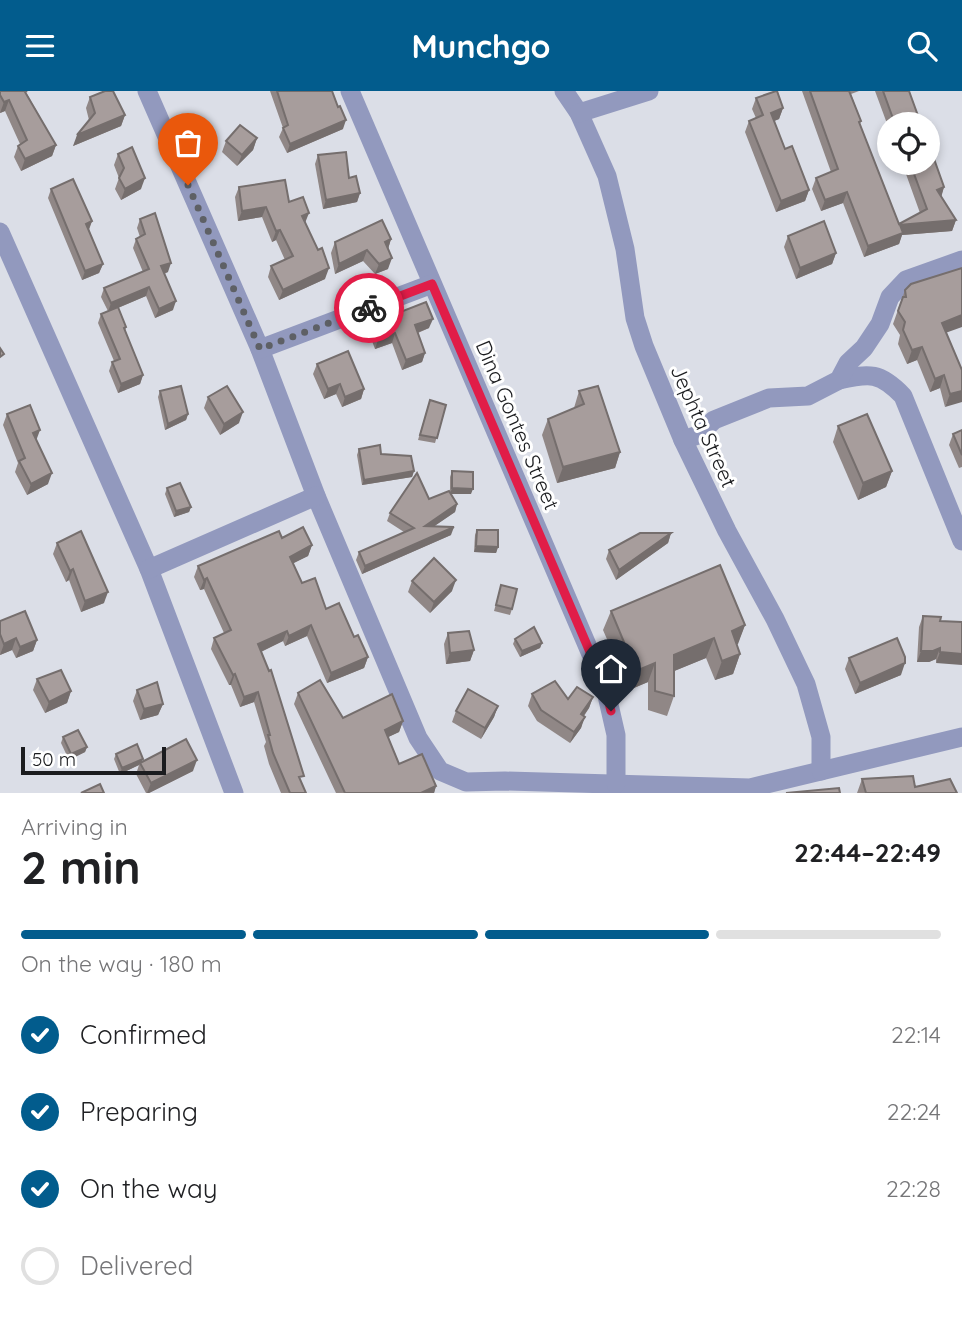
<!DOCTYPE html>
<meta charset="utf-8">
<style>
body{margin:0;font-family:Quicksand,sans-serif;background:#f2f2f2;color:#202124;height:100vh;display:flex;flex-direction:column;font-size:26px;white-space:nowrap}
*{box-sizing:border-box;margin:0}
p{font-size:23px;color:#757577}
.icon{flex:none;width:38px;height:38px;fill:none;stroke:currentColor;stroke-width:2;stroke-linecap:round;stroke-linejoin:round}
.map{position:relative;height:702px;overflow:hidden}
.details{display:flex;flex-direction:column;background:#fff;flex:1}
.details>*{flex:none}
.controls{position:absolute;left:877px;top:21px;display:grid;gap:14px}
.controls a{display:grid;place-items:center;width:63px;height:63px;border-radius:50%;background:#fff;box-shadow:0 4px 10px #0003;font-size:35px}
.scale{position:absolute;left:21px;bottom:18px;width:145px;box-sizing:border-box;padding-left:7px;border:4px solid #1b1c1f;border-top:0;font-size:19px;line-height:24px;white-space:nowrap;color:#1b1c1f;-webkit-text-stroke:5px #fff;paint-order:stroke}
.pin{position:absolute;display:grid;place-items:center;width:60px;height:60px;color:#fff;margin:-72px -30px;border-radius:50% 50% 50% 0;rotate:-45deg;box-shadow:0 0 7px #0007}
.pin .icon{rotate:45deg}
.courier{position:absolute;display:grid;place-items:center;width:70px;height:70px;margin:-35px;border:5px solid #e11d48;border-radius:50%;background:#fff;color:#222;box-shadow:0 2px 9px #0007}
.summary em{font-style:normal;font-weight:800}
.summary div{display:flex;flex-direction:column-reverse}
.summary{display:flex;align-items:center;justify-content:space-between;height:119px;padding:0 21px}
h1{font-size:46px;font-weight:800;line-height:52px}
.bar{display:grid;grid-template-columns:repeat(4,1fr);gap:10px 7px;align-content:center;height:84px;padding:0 21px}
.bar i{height:9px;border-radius:5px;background:#e0e0e0}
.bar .selected{background:#025c8d}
.bar p{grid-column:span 4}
ol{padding:0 21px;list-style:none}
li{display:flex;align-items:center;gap:21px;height:77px}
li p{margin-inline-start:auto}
li .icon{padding:7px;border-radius:50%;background:#025c8d;color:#fff;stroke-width:4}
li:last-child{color:#757577}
li i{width:38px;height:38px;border:4px solid #e0e0e0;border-radius:50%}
header{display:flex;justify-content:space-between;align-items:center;height:91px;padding:0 21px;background:#025c8d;color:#fff;font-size:32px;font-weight:800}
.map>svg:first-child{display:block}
</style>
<header><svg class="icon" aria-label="menu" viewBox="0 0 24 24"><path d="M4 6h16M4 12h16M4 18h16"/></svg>Munchgo<svg class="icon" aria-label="search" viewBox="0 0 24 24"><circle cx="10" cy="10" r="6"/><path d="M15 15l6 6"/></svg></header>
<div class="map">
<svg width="962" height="702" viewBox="0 0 962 702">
<rect width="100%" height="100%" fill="#dbdee7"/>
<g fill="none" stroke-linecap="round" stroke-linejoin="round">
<g stroke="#9299be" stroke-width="19">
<path d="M147,0L260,258L316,405L418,647L440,680L466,691L505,690L750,697L962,646"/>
<path d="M350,0L605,596L616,644V693"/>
<path d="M564,0L579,22L607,85L625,158L635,227L644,255L683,349L727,440L775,528L806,593L821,646V680"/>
<path d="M579,22L649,0"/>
<path d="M0,141L149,478L234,702"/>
<path d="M260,258L432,193"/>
<path d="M839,289C870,282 880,281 903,305L962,450"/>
<path d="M683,349L698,344L714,329L769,307L808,305L839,289L848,272L864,257L880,233L890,206L906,189L962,169"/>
<path d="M149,478L316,405"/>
</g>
</g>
<g fill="#908786">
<path d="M0,0L27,3L56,54L52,65L21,80L14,66L18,55L20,53L5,20L0,22Z"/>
<path d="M270,0H332L343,38L287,62L279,46L283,37Z"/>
<path d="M802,0H859L851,3L861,30L860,33L899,133L920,122L902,72H928L944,96L941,105L956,129L952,140L902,144L899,153L864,166L843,112L821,120L812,98L816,87L831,81Z"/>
<path d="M875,0H909L921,33H889V38Z"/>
<path d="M90,6L125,24L121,35L73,55L89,29L86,17Z"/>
<path d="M756,7L783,17L779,28L774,30L785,58L809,99L805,110L776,121L745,41L749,30L756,27L752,18Z"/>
<path d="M257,47L253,59L237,75L222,61L226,50Z"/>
<path d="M118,63L141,98L121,109L115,98L119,87L114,74Z"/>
<path d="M318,64L349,87L360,102L357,111L323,118L315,73Z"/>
<path d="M239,96L289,111L305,132L325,188L279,209L268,186L271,175L285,169L276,149L272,151L262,126L238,130L235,106Z"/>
<path d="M51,98L92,130L89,139L103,173L99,182L82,189L48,107Z"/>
<path d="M140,128L168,181L164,183L173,219L155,227L146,205L118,217L126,236L125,240L143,284L140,293L118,302L109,280L112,271L114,270L98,232L101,223L108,220L101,206L104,197L143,181L133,157L136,148L140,146L137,137Z"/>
<path d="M788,145L836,162L832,173L796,188L784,156Z"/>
<path d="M391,148L388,158V178L375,183L363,170L335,183L331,162L335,151Z"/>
<path d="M905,199L946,242L962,279L945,316L940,297L930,301L917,269L907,273L898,253L900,244L893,233Z"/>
<path d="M372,232L429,237L418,242L425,262L422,271L402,279L392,252L375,258L369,242Z"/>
<path d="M317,273L364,298L361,308L342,316L336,303L324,308L313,283Z"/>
<path d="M160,300L188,323L186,329L165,339L158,306Z"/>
<path d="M579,300L620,361L615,377L557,392L542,344L548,328L574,317Z"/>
<path d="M208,306L239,332L220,344L204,317Z"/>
<path d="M446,314L435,352L418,349L428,315Z"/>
<path d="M7,323L37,350L48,393L27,404L15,381L18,372L3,334Z"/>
<path d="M838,335L892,380L886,396L858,409L833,351Z"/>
<path d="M962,339V376L959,377L949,354L953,343Z"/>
<path d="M359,358L381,363L414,380L412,386L362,394L357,364Z"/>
<path d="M452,380L471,403H451L457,413L455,421L434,435L451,444L362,483L356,469L359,461L404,441L387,430L390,422L450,402V386Z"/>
<path d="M167,397L191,416L189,421L174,426L165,403Z"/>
<path d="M477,439L498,456L496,462L474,461L475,444Z"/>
<path d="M671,442L668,452L616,489L606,468L609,459Z"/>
<path d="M282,447L312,454L308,465L293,472L302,492L354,546L368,566L364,577L327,592L307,545L285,555L283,550L261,561L301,692L306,702H281L269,673L264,655L266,651L254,611L240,616L231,594H229L211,558L214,547L224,542L204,498L200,499L194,486L198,475Z"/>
<path d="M57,452L104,512L81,521L69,489L66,491L53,463Z"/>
<path d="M412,490L452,500L430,522L408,501Z"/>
<path d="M501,494L512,518L510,524L494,520Z"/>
<path d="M611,520L745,534L737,554L740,563L733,583L715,589L706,567L674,580V605L667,625L648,619V591L629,599L603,539Z"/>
<path d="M923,525L940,530L962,531L936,572V568L929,571H917L919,536Z"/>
<path d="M0,530L37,549L33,560L16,567L12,559L0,564Z"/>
<path d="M448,542L474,559L470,570L446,573L444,553Z"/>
<path d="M515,548L542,552L540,557L520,566L513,553Z"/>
<path d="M849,567L901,584L855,603L845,578Z"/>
<path d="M37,588L71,600L67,612L45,622L33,599Z"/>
<path d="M137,599L163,613L158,624L140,629L133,610Z"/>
<path d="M298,602L343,627L403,630L399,641L388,646L399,673L436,695L434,702H336L294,613Z"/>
<path d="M532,603L568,608L593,606L589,617L584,625L581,637L570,652L537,630L528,615Z"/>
<path d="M498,615L494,626L481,648L452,631L456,620Z"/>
<path d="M63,646L87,656L85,661L69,669L61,652Z"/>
<path d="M116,663L142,671L193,680L149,702H146L136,683L139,674L120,683L114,668Z"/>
<path d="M862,688L915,696L957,702H857Z"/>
</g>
<g fill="#756e6d">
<path d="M9,9L5,20L0,22L4,11Z"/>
<path d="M783,17L779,28L767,33L771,22Z"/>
<path d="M125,24L121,35L73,55L77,44Z"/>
<path d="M346,29L343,38L287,62L290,53Z"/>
<path d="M257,47L253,59L237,75L242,64Z"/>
<path d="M56,54L52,65L21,80L25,68Z"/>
<path d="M145,87L141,98L121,109L125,98Z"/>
<path d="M944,96L941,107L937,99Z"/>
<path d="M809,99L805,110L776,121L781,110Z"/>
<path d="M847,101L843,112L821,120L825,109Z"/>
<path d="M360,102L357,111L323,118L326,109Z"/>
<path d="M266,116L262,126L238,130L242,120Z"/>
<path d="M309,122L305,132L302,125Z"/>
<path d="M956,129L952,140L902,144L899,153L864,166L868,155L900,134Z"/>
<path d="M92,130L88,140L86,133Z"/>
<path d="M280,139L276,149L272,151L276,140Z"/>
<path d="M391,148L388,158L385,151Z"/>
<path d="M367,159L363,170L335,183L339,173Z"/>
<path d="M836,162L832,173L796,188L800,177Z"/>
<path d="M392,167L388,178L375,183L379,173Z"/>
<path d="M171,172L168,181L158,184L161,175Z"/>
<path d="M103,173L99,182L82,189L85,180Z"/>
<path d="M329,177L325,188L279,209L283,199Z"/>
<path d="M149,196L146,205L108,221L111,212Z"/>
<path d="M176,210L173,219L155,227L159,218Z"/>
<path d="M962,224V236L937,245L942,232Z"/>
<path d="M433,228L429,237L411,244L415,234Z"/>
<path d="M395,242L392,252L375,258L378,249Z"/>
<path d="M922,256L917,269L907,273L912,259Z"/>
<path d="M425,262L422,271L402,279L406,269Z"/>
<path d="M143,284L140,293L118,302L121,293Z"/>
<path d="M944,284L940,297L930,301L935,288Z"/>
<path d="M340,293L336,303L324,308L328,298Z"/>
<path d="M364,298L361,308L342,316L345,306Z"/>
<path d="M962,300V311L945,316L950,303Z"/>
<path d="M243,321L239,332L220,344L224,333Z"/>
<path d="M188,323L186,329L165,339L168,333Z"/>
<path d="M40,339L36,350L33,342Z"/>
<path d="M620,361L615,377L557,392L563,376Z"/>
<path d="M414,380L412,386L362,394L364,389Z"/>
<path d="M892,380L886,396L858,409L863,392Z"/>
<path d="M52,382L48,393L27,404L31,393Z"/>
<path d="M452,397L473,398L471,403H450Z"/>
<path d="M457,413L455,421L423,443L425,435Z"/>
<path d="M191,416L189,421L174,426L176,420Z"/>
<path d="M454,436L451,444L362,483L365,475Z"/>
<path d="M671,442L668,452L616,489L619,479Z"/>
<path d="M312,454L308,465L286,476L290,466Z"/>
<path d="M476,455L498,456L496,462L474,461Z"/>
<path d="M73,478L69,489L66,491L70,480Z"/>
<path d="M207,487L204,498L200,499L204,489Z"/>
<path d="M456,489L452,500L430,522L434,511Z"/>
<path d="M108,501L104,512L81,521L85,510Z"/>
<path d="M311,534L307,545L285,555L289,545Z"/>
<path d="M745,534L738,553L725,559L732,540Z"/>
<path d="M287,540L283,550L254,564L258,553Z"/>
<path d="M16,547L12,559L0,564L4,553Z"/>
<path d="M714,547L706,567L667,583L674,564Z"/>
<path d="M37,549L33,560L16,567L20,556Z"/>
<path d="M542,552L540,557L520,566L522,560Z"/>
<path d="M940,557L936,568L929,571H917L921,560Z"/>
<path d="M474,559L470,570L446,573L450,562Z"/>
<path d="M940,561L962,563V574L936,572Z"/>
<path d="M740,563L733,583L715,589L722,570Z"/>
<path d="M368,566L364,577L327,592L331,582Z"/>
<path d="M655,572L648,591L629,599L636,580Z"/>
<path d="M905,572L901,584L855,603L860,592Z"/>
<path d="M235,583L231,594H229L233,584Z"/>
<path d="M71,600L67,612L45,622L49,611Z"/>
<path d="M258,601L254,611L240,616L244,606Z"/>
<path d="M593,606L589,617L577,634L581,623Z"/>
<path d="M163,613L158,624L140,629L144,618Z"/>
<path d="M498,615L494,626L481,648L485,637Z"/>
<path d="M585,626L581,637L570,652L574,641Z"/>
<path d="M403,630L399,641L382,649L385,639Z"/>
<path d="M87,656L85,661L69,669L71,663Z"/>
<path d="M143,668L141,673L140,672L139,674L120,683L122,677Z"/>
<path d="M197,669L193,680L149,702H147L151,692Z"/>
<path d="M436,695L434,702H421Z"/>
</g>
<g fill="#a79d9c" stroke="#756e6d" stroke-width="2">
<path d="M0,0H27L25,1L56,54L25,68L18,55L27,49L9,9L4,11L0,4Z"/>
<path d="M105,0H113L125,24L77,44L95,22L90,6Z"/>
<path d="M277,0H332L338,16L340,15L346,29L290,53L283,37L288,34Z"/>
<path d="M776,0H777L783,17L771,22L785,58L792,55L809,99L781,110L749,30L763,24L756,7Z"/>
<path d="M810,0H849L861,30L859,31L899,133L927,118L910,72H928V51L944,96L937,99L956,129L900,134L903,142L868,155L847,101L825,109L816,87L838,78Z"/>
<path d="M883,0H909L921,33H895Z"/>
<path d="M240,34L257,47L242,64L226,50Z"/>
<path d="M132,56L145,87L125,98L119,87L124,77L118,63Z"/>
<path d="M346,61L349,87L356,85L360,102L326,109L318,64Z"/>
<path d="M73,88L92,130L86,133L103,173L85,180L51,98Z"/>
<path d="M285,89L289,111L303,106L309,122L302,125L318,159L322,157L329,177L283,199L271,175L293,165L280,139L276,140L266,116L242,120L239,96Z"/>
<path d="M155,122L171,172L161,175L176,210L159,218L149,196L111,212L104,197L149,178L136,148L145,143L140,128Z"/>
<path d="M382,129L391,148L385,151L392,167L379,173L367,159L339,173L335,151Z"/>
<path d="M824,130L836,162L800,177L788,145Z"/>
<path d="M962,177V224L942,232L962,279V300L950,303L944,284L935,288L922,256L912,259L903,239L905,231L898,220L903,206H906L905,199L911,193Z"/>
<path d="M426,211L433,228L415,234L425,262L406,269L395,242L378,249L372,232Z"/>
<path d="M118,216L126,236L124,237L143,284L121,293L112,271L120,268L101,223Z"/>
<path d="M0,257L4,263L0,266Z"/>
<path d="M348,260L364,298L345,306L340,293L328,298L317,273Z"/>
<path d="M181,295L188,323L168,333L160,300Z"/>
<path d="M227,295L243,321L224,333L208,306Z"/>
<path d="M598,295L620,361L563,376L548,328L584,313L579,300Z"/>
<path d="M430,309L446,314L437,347L420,344Z"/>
<path d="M30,314L40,339L33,342L52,382L31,393L19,370L25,367L7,323Z"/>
<path d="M867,323L892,380L863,392L838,335Z"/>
<path d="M962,339V364L953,343Z"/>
<path d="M380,354L381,363L411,365L414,380L364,389L359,358Z"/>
<path d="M452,380L473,381V398L452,397Z"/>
<path d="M417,382L429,408L449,400L457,413L425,435L454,436L365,475L359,461L414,437L390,422Z"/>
<path d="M180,392L191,416L176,420L167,397Z"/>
<path d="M303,436L312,454L290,466L302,492L315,487L326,518L339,512L354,546L358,544L368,566L331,582L311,534L289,545L287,540L258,553L269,580L271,579L304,685L299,686L306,702H290L273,662L268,644H270L258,601L244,606L235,583L233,584L214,547L231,539L207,487L204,489L198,475L279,440L282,447Z"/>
<path d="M477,439H498V456L476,455Z"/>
<path d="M81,440L108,501L85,510L73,478L70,480L57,452Z"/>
<path d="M640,442H671L619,479L609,459Z"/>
<path d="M434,467L456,489L434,511L412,490Z"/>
<path d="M720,474L745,534L732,540L740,563L722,570L714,547L674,564V605L655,600V572L636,580L611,520Z"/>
<path d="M501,494L517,498L512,518L496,514Z"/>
<path d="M25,520L37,549L20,556L16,547L4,553L0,543V530Z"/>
<path d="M923,525L941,526L940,530L962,531V563L940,561V557L933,560H921Z"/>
<path d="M534,536L542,552L522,560L515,548Z"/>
<path d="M469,540L474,559L450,562L448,542Z"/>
<path d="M897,547L905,566V572L860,592L849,567Z"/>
<path d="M61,579L71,600L49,611L37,588Z"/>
<path d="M320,589L343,627L392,603L403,630L385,639L399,673L422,663L436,695L421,702H345L298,602Z"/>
<path d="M555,590L568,608L577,596L593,606L581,623L585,626L574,641L541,619L532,603Z"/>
<path d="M157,591L163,613L144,618L137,599Z"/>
<path d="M468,598L498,615L485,637L456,620Z"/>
<path d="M78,639L87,656L71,663L63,646Z"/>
<path d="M186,648L197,669L151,692L140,672Z"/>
<path d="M137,653L143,668L122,677L116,663Z"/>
<path d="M913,685L915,696L950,688L957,702H866L862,688Z"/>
<path d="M100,693L104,702H81Z"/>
<path d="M839,697L840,702H786Z"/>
</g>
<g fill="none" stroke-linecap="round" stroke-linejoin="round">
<path stroke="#5e6065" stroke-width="7" stroke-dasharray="0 12.6" d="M188,94L260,258L369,217"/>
<path stroke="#e11d48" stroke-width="9" d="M369,217L432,193L605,596L611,620"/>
</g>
<g text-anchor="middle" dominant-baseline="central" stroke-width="6" stroke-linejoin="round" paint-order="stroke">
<g font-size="21" fill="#1b1c1f" stroke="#fff">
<text transform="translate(518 334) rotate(67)">Dina Gontes Street</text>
<text transform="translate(704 335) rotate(66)">Jephta Street</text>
</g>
</g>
</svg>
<div class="controls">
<a><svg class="icon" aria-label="locate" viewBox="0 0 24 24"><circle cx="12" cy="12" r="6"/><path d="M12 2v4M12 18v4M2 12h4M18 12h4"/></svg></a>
</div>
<div class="scale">50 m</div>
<div class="pin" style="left:188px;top:94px;background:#ea580c"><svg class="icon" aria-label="bag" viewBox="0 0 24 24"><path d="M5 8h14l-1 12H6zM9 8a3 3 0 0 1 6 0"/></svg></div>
<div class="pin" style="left:611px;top:620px;background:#1f2937"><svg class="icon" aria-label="home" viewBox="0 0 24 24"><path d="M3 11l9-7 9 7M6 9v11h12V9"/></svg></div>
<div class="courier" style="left:369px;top:217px"><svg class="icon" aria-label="bike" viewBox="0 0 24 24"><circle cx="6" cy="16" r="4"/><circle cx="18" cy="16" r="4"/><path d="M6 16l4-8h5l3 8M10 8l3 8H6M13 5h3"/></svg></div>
</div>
<section class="details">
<div class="summary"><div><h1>2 min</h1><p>Arriving in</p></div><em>22:44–22:49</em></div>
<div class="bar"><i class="selected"></i><i class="selected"></i><i class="selected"></i><i></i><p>On the way · 180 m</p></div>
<ol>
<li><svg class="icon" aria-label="check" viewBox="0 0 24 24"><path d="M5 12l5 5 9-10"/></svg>Confirmed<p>22:14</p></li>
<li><svg class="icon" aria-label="check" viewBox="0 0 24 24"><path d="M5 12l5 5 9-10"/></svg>Preparing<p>22:24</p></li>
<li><svg class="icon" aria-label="check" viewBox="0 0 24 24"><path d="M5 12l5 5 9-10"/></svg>On the way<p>22:28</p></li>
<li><i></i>Delivered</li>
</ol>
</section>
